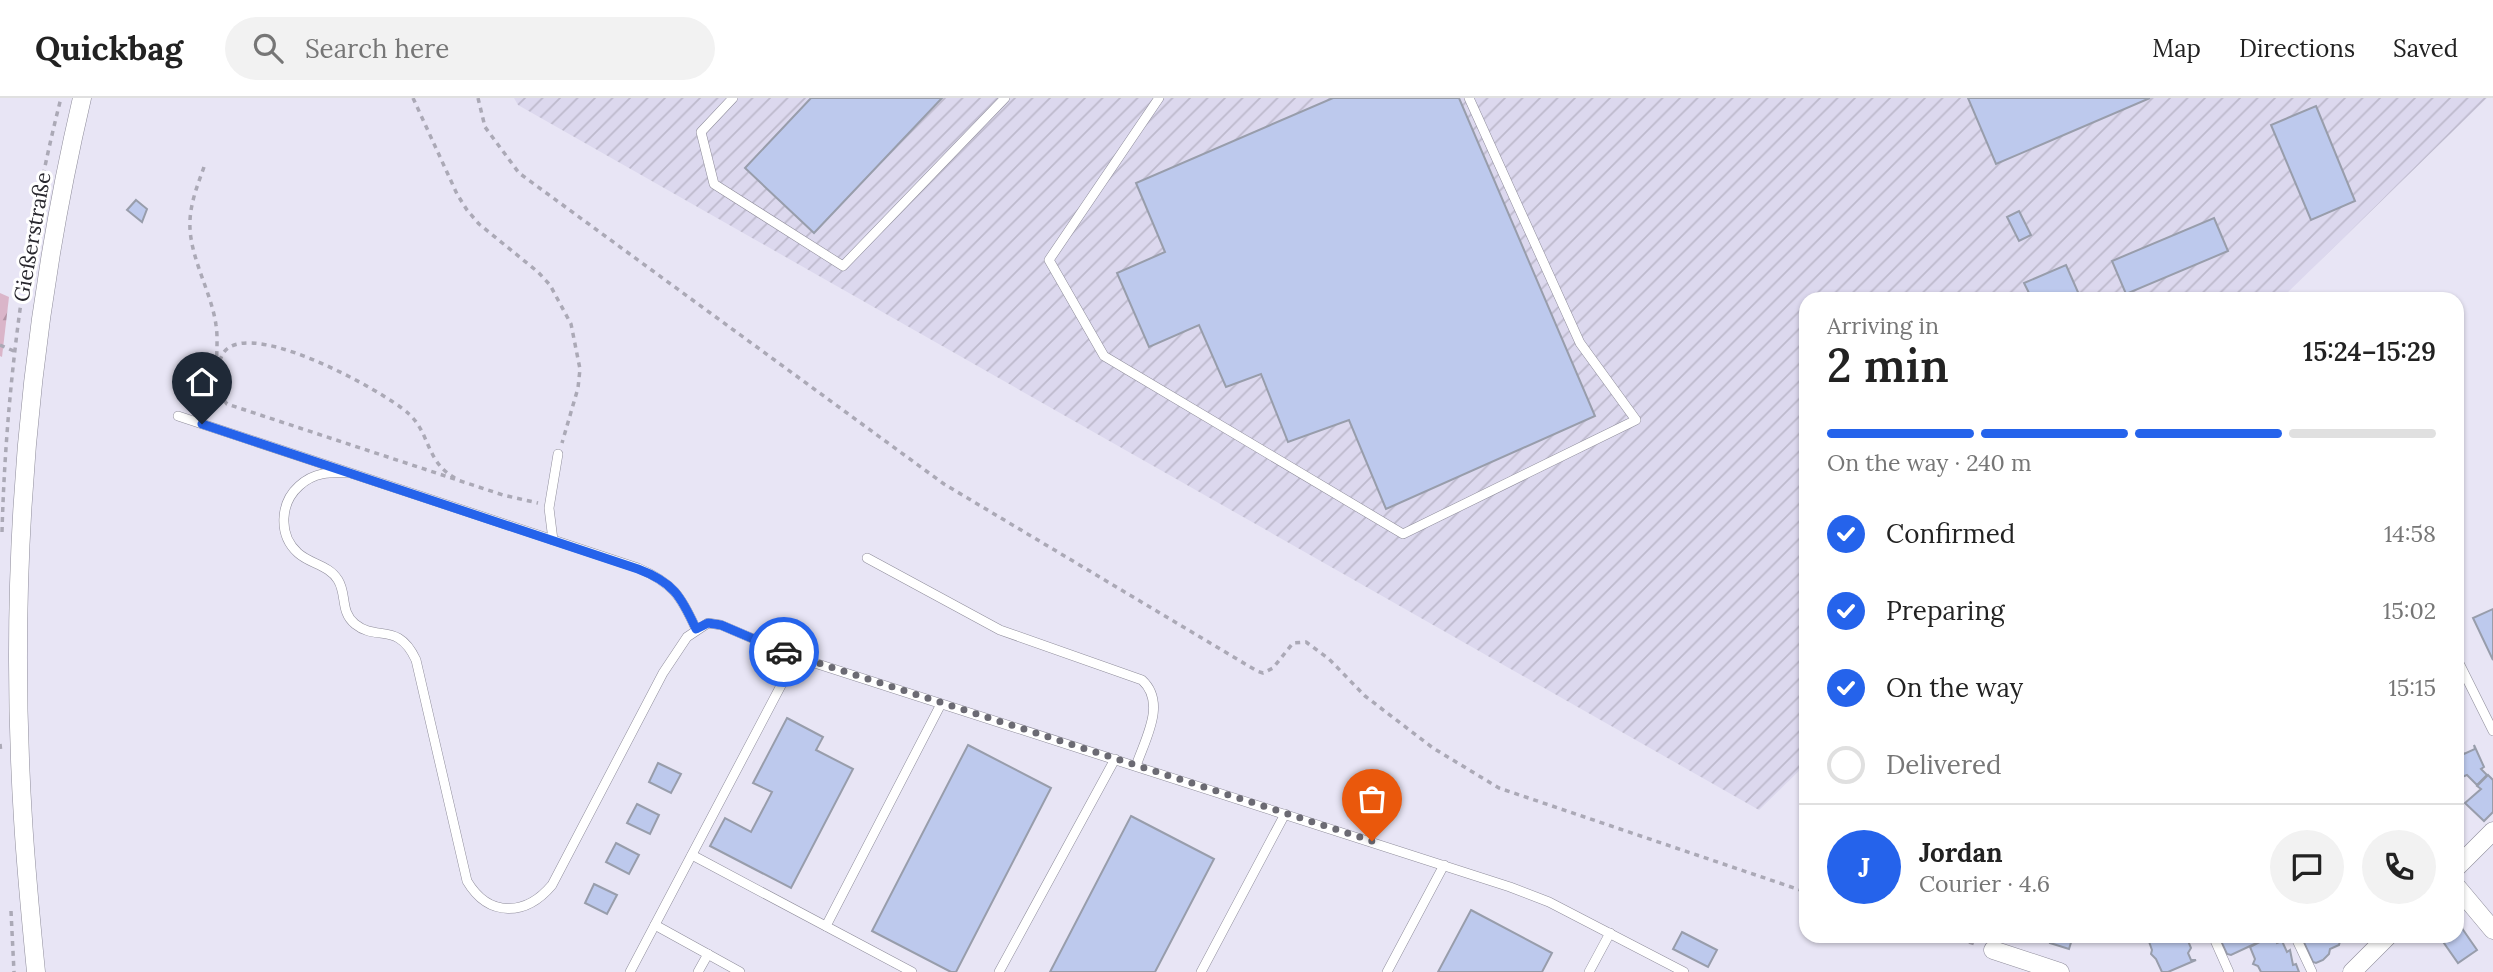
<!DOCTYPE html>
<meta charset="utf-8">
<style>
body{margin:0;font-family:Lora,serif;background:#f2f2f2;color:#222;height:100vh;display:flex;flex-direction:column;font-size:26px;white-space:nowrap}
*{box-sizing:border-box;margin:0}
p{font-size:23px;color:#767676}
.icon{flex:none;width:38px;height:38px;fill:none;stroke:currentColor;stroke-width:2;stroke-linecap:round;stroke-linejoin:round}
.map{position:relative;flex:1;overflow:hidden}
.sheet{position:absolute;left:1799px;top:194px;width:665px;height:651px;display:flex;flex-direction:column;background:#fff;border-radius:21px;box-shadow:0 2px 5px #0004}
.sheet>*{flex:none}
.pin{position:absolute;display:grid;place-items:center;width:60px;height:60px;color:#fff;margin:-72px -30px;border-radius:50% 50% 50% 0;rotate:-45deg;box-shadow:0 0 7px #0007}
.pin .icon{rotate:45deg}
.courier{position:absolute;display:grid;place-items:center;width:70px;height:70px;margin:-35px;border:5px solid #2563eb;border-radius:50%;background:#fff;color:#222;box-shadow:0 2px 9px #0007}
.headline em{font-style:normal;font-weight:600}
.headline div{display:flex;flex-direction:column-reverse}
.headline{display:flex;align-items:center;justify-content:space-between;height:119px;padding:0 28px}
h1{font-size:46px;font-weight:600;line-height:52px}
.bar{display:grid;grid-template-columns:repeat(4,1fr);gap:10px 7px;align-content:center;height:84px;padding:0 28px}
.bar i{height:9px;border-radius:5px;background:#e0e0e0}
.bar .on{background:#2563eb}
.bar p{grid-column:span 4}
.line{display:flex;align-items:center;gap:18px;padding:0 28px;border-top:2px solid #e0e0e0}
.line div{flex:1}
.round{display:grid;place-items:center;flex:none;width:74px;height:74px;border-radius:37px;background:#f2f2f2}
ol{padding:0 28px;list-style:none}
li{display:flex;align-items:center;gap:21px;height:77px}
li p{margin-inline-start:auto}
li .icon{padding:7px;border-radius:50%;background:#2563eb;color:#fff;stroke-width:4}
li:last-child{color:#767676}
li i{width:38px;height:38px;border:4px solid #e0e0e0;border-radius:50%}
header{display:flex;align-items:center;gap:42px;box-sizing:border-box;height:98px;padding:0 35px;background:#fff;border-bottom:2px solid #e0e0e0}
header strong{font-size:33px}
nav{display:flex;gap:38px;margin-inline-start:auto;font-size:24px}
.search{width:490px;height:63px;background:#f2f2f2;display:flex;align-items:center;gap:18px;box-sizing:border-box;padding:0 24px;border-radius:38px;color:#767676;font-size:26px}
.map>svg:first-child{display:block}
</style>
<header>
<strong>Quickbag</strong>
<div class="search"><svg class="icon" aria-label="search" viewBox="0 0 24 24"><circle cx="10" cy="10" r="6"/><path d="M15 15l6 6"/></svg>Search here</div>
<nav><a>Map</a><a>Directions</a><a>Saved</a></nav>
</header>
<div class="map">
<svg width="2493" height="874" viewBox="0 0 2493 874">
<defs>
<pattern id="industrial-furrows" width="10" height="10" patternUnits="userSpaceOnUse" patternTransform="scale(1.75)"><rect width="10" height="10" fill="#dcd8ee"/><path d="M-1 1l2-2M0 10L10 0M9 11l2-2" fill="none" stroke="#bdb9cc"/></pattern>
<pattern id="forest-firs" width="22" height="20" patternUnits="userSpaceOnUse" patternTransform="scale(1.75)"><rect width="22" height="20" fill="#dab5c9"/><path d="M5 1l3.5 6h-7zM16 11l3.5 6h-7z" fill="#b193a4"/></pattern>
</defs>
<rect width="100%" height="100%" fill="#e8e5f5"/>
<path fill="url(#industrial-furrows)" d="M514,0H2487L2281,201H1806V666L1759,712L518,7Z"/>
<path fill="url(#forest-firs)" d="M0,195L9,199L2,259L0,258Z"/>
<g fill="#bdc9ed" stroke="#989dab" stroke-width="2">
<path d="M811,0H942L814,135L745,70Z"/>
<path d="M1333,0H1459L1595,318L1386,411L1349,322L1288,344L1261,276L1226,289L1199,227L1149,249L1117,175L1165,154L1136,85Z"/>
<path d="M1968,0H2150L1996,66Z"/>
<path d="M2316,8L2355,103L2311,122L2271,27Z"/>
<path d="M136,102L147,111L142,124L127,112Z"/>
<path d="M2019,113L2031,137L2019,143L2007,119Z"/>
<path d="M2214,120L2228,153L2126,196L2112,163Z"/>
<path d="M2066,167L2081,201H2032L2024,185Z"/>
<path d="M2493,511V562L2473,520Z"/>
<path d="M787,620L823,639L816,652L853,671L791,790L710,748L725,720L751,734L772,694L753,685Z"/>
<path d="M968,647L1051,690L956,874H951L872,833Z"/>
<path d="M2474,647L2484,669L2481,671L2487,677L2477,687L2467,677L2462,679L2457,668V655L2462,653L2464,656L2475,651Z"/>
<path d="M658,665L681,676L671,695L649,684Z"/>
<path d="M2488,677L2493,682V714L2484,723L2465,705L2481,691L2477,688Z"/>
<path d="M637,706L659,717L650,736L627,725Z"/>
<path d="M1131,718L1214,761L1155,874H1050Z"/>
<path d="M616,745L639,757L629,776L606,764Z"/>
<path d="M594,786L617,797L607,816L585,805Z"/>
<path d="M1471,812L1552,855L1542,874H1438Z"/>
<path d="M2457,823L2477,852L2458,865L2439,838H2457Z"/>
<path d="M1682,834L1717,852L1708,869L1673,851Z"/>
<path d="M2052,838H2073L2069,851L2050,845Z"/>
<path d="M2147,838H2186L2191,850L2188,855L2191,862H2196L2168,874H2162L2156,861L2151,856L2152,852Z"/>
<path d="M2216,838H2253L2256,844L2263,842L2231,857L2227,856L2221,843Z"/>
<path d="M2271,838H2275L2277,845L2282,843L2287,854L2290,852L2293,867L2296,866L2299,874H2261L2258,868L2253,866L2255,861L2250,849Z"/>
<path d="M2301,838H2338L2340,843L2339,847L2330,851L2329,856L2323,862L2316,865L2313,864Z"/>
</g>
<g fill="none" stroke-linecap="round" stroke-linejoin="round">
<g stroke="#8e8c9a" stroke-width="10">
<g id="service">
<path d="M733,0L701,34L714,86L843,168L1005,0"/>
<path d="M1159,0L1049,162L1104,258L1403,436L1636,322L1580,245L1469,0"/>
<path d="M178,318L638,470C673,485 681,498 696,531"/>
<path d="M349,375C330,374 314,374 299,388C280,405 278,437 298,455C310,466 329,467 338,482C347,496 340,514 355,526C377,544 398,523 416,562L467,783C489,820 526,818 552,787L663,575L687,539L708,525L721,527L796,559L1510,789L1549,804L1684,874"/>
<path d="M553,442L549,410L558,356"/>
<path d="M867,460L1000,532L1142,582C1167,605 1145,641 1136,668"/>
<path d="M2457,561L2493,633"/>
<path d="M692,757L912,874"/>
<path d="M655,827L740,874"/>
<path d="M826,828L941,606"/>
<path d="M2213,838L2229,874"/>
<path d="M2295,838L2312,874"/>
<path d="M630,874L796,559"/>
<path d="M698,874L708,856"/>
<path d="M999,874L1115,661"/>
<path d="M1201,874L1285,716"/>
<path d="M1387,874L1444,767"/>
<path d="M1589,874L1610,835"/>
</g>
</g>
<g stroke="#8e8c9a" stroke-width="19">
<g id="minor">
<path d="M2457,769L2493,733"/>
<path d="M2457,789L2493,832"/>
<path d="M1993,852L2060,874"/>
<path d="M36,874C31,823 26,772 23,721C8,479 27,235 82,0"/>
<path d="M2352,874L2388,838"/>
</g>
</g>
<g stroke="#aba9b6" stroke-width="3.5" stroke-dasharray="5 5" stroke-linecap="butt">
<path d="M413,0L457,96L467,112L479,126L538,174L550,187L571,226L580,271L578,290L562,345"/>
<path d="M478,0L485,29L519,75L944,386L1257,573L1263,575L1273,570L1293,545L1306,544L1329,561L1365,598L1433,650L1499,690L1806,794"/>
<path d="M204,69C198,86 191,103 190,122C188,157 211,192 216,227C220,251 210,286 227,306L503,397L538,405"/>
<path d="M0,247L16,254"/>
<path d="M220,263C232,208 386,294 409,316C430,335 426,364 455,380"/>
<path d="M2,434C6,289 25,141 61,0"/>
<path d="M0,646L1,655"/>
<path d="M11,813L14,874"/>
<path d="M1950,838L1978,847"/>
</g>
<use href="#service" stroke="#fff" stroke-width="9"/>
<use href="#minor" stroke="#fff" stroke-width="18"/>
</g>
<g fill="none" stroke-linecap="round" stroke-linejoin="round">
<path stroke="#6b6a73" stroke-width="7" stroke-dasharray="0 12.6" d="M784,554L1372,743"/>
<path stroke="#2563eb" stroke-width="9" d="M202,326L638,471C673,484 681,498 696,531L708,525L721,527L784,554"/>
</g>
<g text-anchor="middle" dominant-baseline="central" stroke-width="6" stroke-linejoin="round" paint-order="stroke">
<g font-size="21" fill="#28272d" stroke="#fff">
<text transform="translate(32 139) rotate(-80)">Gießerstraße</text>
</g>
</g>
</svg>
<div class="pin" style="left:1372px;top:743px;background:#ea580c"><svg class="icon" aria-label="bag" viewBox="0 0 24 24"><path d="M5 8h14l-1 12H6zM9 8a3 3 0 0 1 6 0"/></svg></div>
<div class="pin" style="left:202px;top:326px;background:#1f2937"><svg class="icon" aria-label="home" viewBox="0 0 24 24"><path d="M3 11l9-7 9 7M6 9v11h12V9"/></svg></div>
<div class="courier" style="left:784px;top:554px"><svg class="icon" aria-label="car" viewBox="0 0 24 24"><path d="M5 17H2v-5l4-1 3-4h7l3 4 3 1v5h-3M9 17h6M6 11h13"/><circle cx="7" cy="17" r="2"/><circle cx="17" cy="17" r="2"/></svg></div>
<section class="sheet">
<div class="headline"><div><h1>2 min</h1><p>Arriving in</p></div><em>15:24–15:29</em></div>
<div class="bar"><i class="on"></i><i class="on"></i><i class="on"></i><i></i><p>On the way · 240 m</p></div>
<ol>
<li><svg class="icon" aria-label="check" viewBox="0 0 24 24"><path d="M5 12l5 5 9-10"/></svg>Confirmed<p>14:58</p></li>
<li><svg class="icon" aria-label="check" viewBox="0 0 24 24"><path d="M5 12l5 5 9-10"/></svg>Preparing<p>15:02</p></li>
<li><svg class="icon" aria-label="check" viewBox="0 0 24 24"><path d="M5 12l5 5 9-10"/></svg>On the way<p>15:15</p></li>
<li><i></i>Delivered</li>
</ol>
<div class="line" style="height:126px"><b class="round" style="background:#2563eb;color:#fff">J</b><div><b>Jordan</b><p>Courier · 4.6</p></div><a class="round"><svg class="icon" aria-label="chat" viewBox="0 0 24 24"><path d="M4 5h16v11H9l-5 4z"/></svg></a><a class="round"><svg class="icon" aria-label="phone" viewBox="0 0 24 24"><path d="M5 4h4l2 5-3 2q2 4 5 5l2-3 5 2v4C11 20 4 13 5 4z"/></svg></a></div>
</section>
</div>
